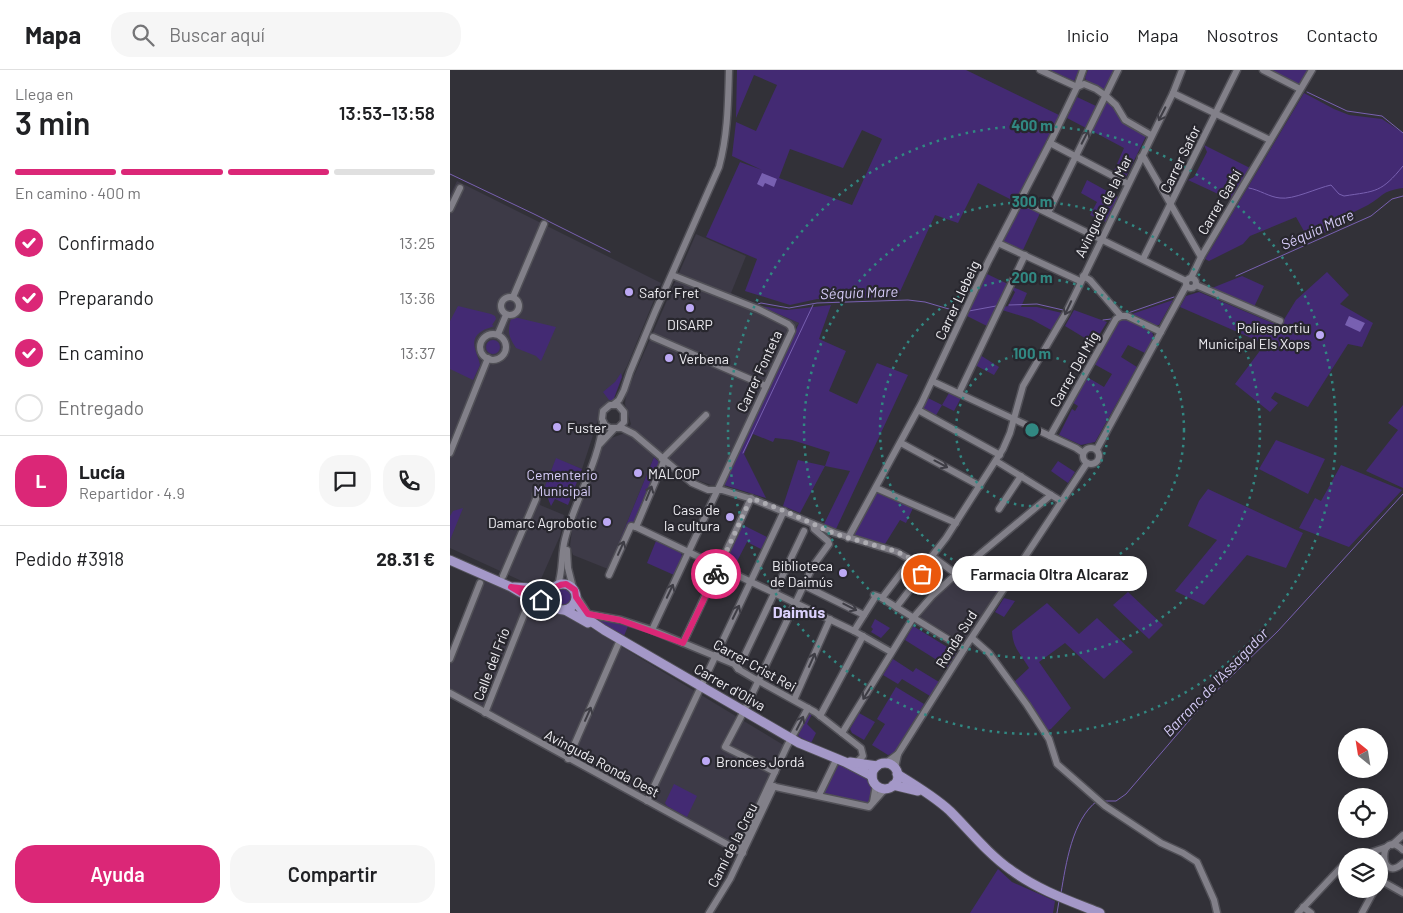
<!DOCTYPE html>
<html lang="es">
<meta charset="utf-8">
<style>
body{margin:0;font-family:Barlow,sans-serif;background:#f6f6f6;color:#202124;height:100vh;display:flex;flex-direction:column;font-size:19px;white-space:nowrap}
*{box-sizing:border-box;margin:0}
p{font-size:16px;color:#757577}
.icon{flex:none;width:28px;height:28px;fill:none;stroke:currentColor;stroke-width:2;stroke-linecap:round;stroke-linejoin:round}
.map{position:relative;flex:1;overflow:hidden}
.drawer{display:flex;flex-direction:column;background:#fff;width:450px}
.drawer>*{flex:none}
.needle{width:32px;rotate:330deg}
.controls{position:absolute;left:888px;top:658px;display:grid;gap:10px}
.controls a{display:grid;place-items:center;width:50px;height:50px;border-radius:50%;background:#fff;box-shadow:0 2px 12px #0003;font-size:25px}
.pin{position:absolute;display:grid;place-items:center;width:42px;height:42px;color:#fff;margin:-21px;border:2px solid #fff;border-radius:50%;box-shadow:0 1px 5px #0007}
.courier{position:absolute;display:grid;place-items:center;width:50px;height:50px;margin:-25px;border:4px solid #db2777;border-radius:50%;background:#fff;color:#222;box-shadow:0 1px 6px #0007}
.bubble{position:absolute;height:35px;border-radius:18px;background:#fff;box-shadow:0 2px 12px #0003;font-size:16px;font-weight:600;line-height:35px;text-align:center}
.headline em{font-style:normal;font-weight:600}
.headline div{display:flex;flex-direction:column-reverse}
.headline{display:flex;align-items:center;justify-content:space-between;height:85px;padding:0 15px}
h1{font-size:32px;font-weight:600;line-height:38px}
.bar{display:grid;grid-template-columns:repeat(4,1fr);gap:8px 5px;align-content:center;height:60px;padding:0 15px}
.bar i{height:6px;border-radius:4px;background:#e0e0e0}
.bar .active{background:#db2777}
.bar p{grid-column:span 4}
.line{display:flex;align-items:center;gap:12px;padding:0 15px;border-top:1px solid #e0e0e0}
.line div{flex:1}
.round{display:grid;place-items:center;flex:none;width:52px;height:52px;border-radius:20px;background:#f6f6f6}
ol{padding:0 15px;list-style:none}
li{display:flex;align-items:center;gap:15px;height:55px}
li p{margin-inline-start:auto}
li .icon{padding:5px;border-radius:50%;background:#db2777;color:#fff;stroke-width:4}
li:last-child{color:#757577}
li i{width:28px;height:28px;border:2px solid #e0e0e0;border-radius:50%}
.action{display:flex;gap:10px;margin-top:auto;padding:10px 15px}
.action a{flex:1;height:58px;border-radius:20px;background:#db2777;color:#fff;font-size:20px;font-weight:600;line-height:58px;text-align:center}
.action a+a{background:#f6f6f6;color:#202124}
header{display:flex;align-items:center;gap:30px;box-sizing:border-box;height:70px;padding:0 25px;background:#fff;border-bottom:1px solid #e0e0e0}
header strong{font-size:24px}
nav{display:flex;gap:28px;margin-inline-start:auto;font-size:18px}
.search{width:350px;height:45px;background:#f6f6f6;display:flex;align-items:center;gap:12px;box-sizing:border-box;padding:0 18px;border-radius:20px;color:#757577;font-size:19px}
main{display:flex;flex:1;min-height:0}
.map>svg:first-child{display:block}
</style>
<header>
<strong>Mapa</strong>
<div class="search"><svg class="icon" aria-label="search" viewBox="0 0 24 24"><circle cx="10" cy="10" r="6"/><path d="M15 15l6 6"/></svg>Buscar aquí</div>
<nav><a>Inicio</a><a>Mapa</a><a>Nosotros</a><a>Contacto</a></nav>
</header>
<main>
<section class="drawer">
<div class="headline"><div><h1>3 min</h1><p>Llega en</p></div><em>13:53–13:58</em></div>
<div class="bar"><i class="active"></i><i class="active"></i><i class="active"></i><i></i><p>En camino · 400 m</p></div>
<ol>
<li><svg class="icon" aria-label="check" viewBox="0 0 24 24"><path d="M5 12l5 5 9-10"/></svg>Confirmado<p>13:25</p></li>
<li><svg class="icon" aria-label="check" viewBox="0 0 24 24"><path d="M5 12l5 5 9-10"/></svg>Preparando<p>13:36</p></li>
<li><svg class="icon" aria-label="check" viewBox="0 0 24 24"><path d="M5 12l5 5 9-10"/></svg>En camino<p>13:37</p></li>
<li><i></i>Entregado</li>
</ol>
<div class="line" style="height:90px"><b class="round" style="background:#db2777;color:#fff">L</b><div><b>Lucía</b><p>Repartidor · 4.9</p></div><a class="round"><svg class="icon" aria-label="chat" viewBox="0 0 24 24"><path d="M4 5h16v11H9l-5 4z"/></svg></a><a class="round"><svg class="icon" aria-label="phone" viewBox="0 0 24 24"><path d="M5 4h4l2 5-3 2q2 4 5 5l2-3 5 2v4C11 20 4 13 5 4z"/></svg></a></div>
<div class="line" style="height:65px"><div>Pedido #3918</div><b>28.31 €</b></div>
<div class="action"><a>Ayuda</a><a>Compartir</a></div>
</section>
<div class="map">
<svg width="953" height="843" viewBox="0 0 953 843">
<rect width="100%" height="100%" fill="#323138"/>
<g fill="#3d3a47">
<path d="M7,111L211,213L177,296L147,353L132,399L106,389L92,424L90,435L114,445L110,466L87,518L0,478V125Z"/>
<path d="M246,164L296,186L281,223L349,253L344,259L274,415H261L244,409L238,406L211,382L204,387L158,499L123,485L120,476L123,452L140,406L156,370L175,363L181,354L175,334L176,324Z"/>
<path d="M511,503L547,522L514,571L510,569L509,570L470,547L482,529Z"/>
<path d="M29,509L126,549L335,676L321,719L288,786L0,628V584Z"/>
</g>
<g fill="#432a73" fill-rule="evenodd">
<path d="M287,0H516L609,45L566,132L528,113L508,153L485,145L448,226L390,230L367,229L340,235L295,221L307,189L256,167L290,92L312,100L282,86L286,52L306,61L327,15L304,5L286,48ZM412,60L432,69L402,135L329,108L340,79L393,98Z"/>
<path d="M600,0H629L624,11Z"/>
<path d="M638,0H664L654,21L637,11L635,8Z"/>
<path d="M817,0H858L849,16Z"/>
<path d="M854,23L884,39L899,45L932,49L953,63V118C931,121 934,126 918,135C906,141 894,147 882,152L885,158L859,170L846,147L800,166L793,174L759,191L755,189Z"/>
<path d="M627,27L646,36L636,58L617,48Z"/>
<path d="M657,31L666,40L674,53L696,66L675,109L663,103L674,78L642,61Z"/>
<path d="M754,75L800,98L781,130L738,110L744,107L757,82Z"/>
<path d="M637,110L668,127L656,152L640,145L647,132L631,123Z"/>
<path d="M573,134L590,143L573,180L553,171Z"/>
<path d="M877,202L899,225L890,234L923,253L912,277L898,274L858,337L825,322L821,328L828,333L820,342L785,314L815,274L730,237L736,226L749,222L830,256L846,230Z"/>
<path d="M537,204L558,214L537,256L517,246Z"/>
<path d="M792,206L814,216L804,237L762,218Z"/>
<path d="M563,217L577,223L571,237H587L612,243L601,260L581,249L552,240L553,237L558,236L565,222L562,219Z"/>
<path d="M723,230L709,255H703L682,244Z"/>
<path d="M381,235L369,269L396,281L379,321L407,334L427,293L458,305L386,459L374,454L400,401L375,396L350,443L333,436L348,390L375,396L380,382L342,370L325,368L323,372L303,364L294,384L316,428L274,415L349,253L310,236L337,240Z"/>
<path d="M8,236L41,244L45,246L46,249L42,255L44,256C40,258 36,258 32,261C17,270 28,283 30,295L23,310L0,299V251Z"/>
<path d="M624,240L657,252L646,270L648,276L615,256Z"/>
<path d="M64,247L106,257L91,291L86,286L66,278C59,267 57,262 61,249Z"/>
<path d="M672,247L700,260C708,268 700,276 695,283L678,275L671,287L687,297L645,372L631,375L609,365L622,339L625,341L628,336L622,332L637,307L654,317L662,304L644,294Z"/>
<circle cx="43" cy="277" r="7"/>
<path d="M530,285L549,297L544,305L525,295Z"/>
<path d="M171,303L172,307L163,331L159,330L153,322L165,312Z"/>
<path d="M499,323L511,328L504,341L492,335L485,347L472,340L478,328L492,335Z"/>
<path d="M953,335V418L916,401L948,360L938,353Z"/>
<path d="M826,370L875,389L858,424L809,399Z"/>
<path d="M204,387L209,392L183,453H180L160,500L158,499Z"/>
<path d="M106,388L132,399L118,435L105,429L101,436L97,426L92,424Z"/>
<path d="M608,391L625,402L618,413L601,401Z"/>
<path d="M891,395L952,420L899,477L849,458L865,428L871,431Z"/>
<path d="M758,419L853,463L836,498L797,485L754,535L725,521L767,470L738,456L749,431Z"/>
<path d="M427,423L463,438L456,453L450,450L435,474L403,466Z"/>
<path d="M13,438L0,470V446L3,441Z"/>
<path d="M293,455L317,467L311,479L297,472L283,499L277,496L275,492Z"/>
<path d="M206,471L231,483L232,486L224,505L197,493Z"/>
<path d="M531,485L560,501L547,522L511,503Z"/>
<circle cx="114" cy="527" r="8"/>
<path d="M678,522L713,555L699,569L663,535Z"/>
<path d="M554,528L565,531L554,547L545,542Z"/>
<path d="M597,533L629,564L647,548L683,582L654,609L615,573L589,592L621,638L601,659L595,661L562,614L579,598C571,584 563,579 562,561Z"/>
<path d="M425,549L440,558L431,568L421,562L423,559L421,557Z"/>
<path d="M150,550L178,556L174,566L149,552Z"/>
<path d="M463,556L507,583L498,597L455,570Z"/>
<path d="M443,589L463,602L466,598L489,612L480,626L452,609L448,614L433,605Z"/>
<path d="M446,617L474,634L444,683L438,685L422,675L435,654L427,649Z"/>
<path d="M360,640L363,642L357,654L366,663L361,673L348,666Z"/>
<path d="M409,643L425,652L414,670L402,663L400,659Z"/>
<path d="M389,694L417,708L422,719L418,733L374,723Z"/>
<path d="M224,714L247,726L237,747L217,736L215,733Z"/>
<path d="M548,799L562,812L605,831L603,843H520Z"/>
</g>
<g fill="#7860b1">
<path d="M312,103L327,109L324,117L315,113L313,117L307,114Z"/>
<path d="M899,246L915,253L910,262L895,255Z"/>
</g>
<g fill="none" stroke-linecap="round" stroke-linejoin="round">
<g stroke="#7860b1" stroke-width="1">
<path d="M857,22L897,41L932,46L953,63"/>
<path d="M0,104L84,144L160,182"/>
<path d="M799,118C810,120 819,127 830,128C843,130 867,118 881,115L889,124L894,126C926,121 931,123 953,96"/>
<path d="M786,206L921,146L942,129L953,126"/>
<path d="M308,234L311,233L339,238L367,233L458,230L475,232L509,242"/>
<path d="M559,235L587,234L613,240"/>
<path d="M519,241L546,236"/>
<path d="M678,243L724,227"/>
<path d="M653,250L661,249"/>
<path d="M293,383L363,235"/>
<path d="M653,731H666L676,724L755,632L828,561L953,424"/>
<path d="M611,823C616,794 622,750 647,731"/>
<path d="M607,843L609,831"/>
</g>
<g stroke="#515057" stroke-width="9">
<g id="minor">
<path d="M590,0L627,17L634,14L646,19L656,26L666,35L675,50L701,65"/>
<path d="M813,0L850,19"/>
<path d="M723,23L820,70"/>
<path d="M600,73L678,114"/>
<path d="M691,87L694,88L751,187"/>
<path d="M571,130L736,211"/>
<path d="M0,139L10,118"/>
<path d="M598,143L668,0"/>
<path d="M548,173L630,211"/>
<path d="M693,189L787,0"/>
<path d="M633,206L640,210L671,246"/>
<circle cx="741" cy="213" r="5"/>
<path d="M741,208L751,187L862,0"/>
<path d="M746,215L830,251"/>
<circle cx="60" cy="236" r="9"/>
<path d="M63,227L94,154"/>
<path d="M671,246H677L711,262"/>
<path d="M48,264L56,245"/>
<circle cx="43" cy="277" r="13"/>
<path d="M203,267L316,316"/>
<path d="M482,311L626,378L633,383"/>
<path d="M509,323L575,185"/>
<path d="M164,334L169,330L174,320L180,302L205,242L269,97C278,64 278,33 279,0"/>
<path d="M468,340L550,385"/>
<path d="M168,358L174,352V342L168,335H160L153,341L152,349L155,355L160,358H172L184,364L242,413L258,420H272L305,430L385,463L447,482L461,490L475,495"/>
<path d="M600,366L666,249L671,246"/>
<path d="M451,373L530,416"/>
<path d="M150,374L164,359"/>
<circle cx="641" cy="386" r="8"/>
<path d="M647,379L736,216"/>
<path d="M0,383L38,288"/>
<path d="M212,389L256,345"/>
<path d="M546,391L611,431"/>
<path d="M426,418L506,453"/>
<path d="M549,439L571,406"/>
<path d="M186,457L404,561L441,582"/>
<path d="M186,457L214,391"/>
<path d="M398,468L471,334L538,192L600,73L627,17L633,0"/>
<path d="M117,480L118,498L123,518"/>
<path d="M483,487L506,504L601,425"/>
<path d="M159,505L181,456L186,457"/>
<path d="M53,506L86,429V424"/>
<path d="M108,515C113,500 111,484 115,469C125,429 149,393 153,352"/>
<path d="M353,515L414,545"/>
<path d="M424,525L430,527L514,579"/>
<path d="M127,527L138,544L171,550L202,560L284,594L288,599L305,609L365,642L411,678L413,686L406,693"/>
<path d="M432,528L461,490"/>
<path d="M447,538L448,535L474,501L475,495L496,468L553,379L560,363L573,316L616,243L723,23L732,0"/>
<path d="M202,560L342,261L341,257L338,254L308,239L222,205"/>
<path d="M404,561L426,526"/>
<path d="M522,568L539,583L577,635L599,669L607,694L655,736L711,773L733,783L747,792L764,830L767,843"/>
<path d="M233,573L301,428"/>
<path d="M0,589L30,513"/>
<path d="M288,599L354,461"/>
<path d="M0,623L293,783"/>
<path d="M344,630L380,549"/>
<path d="M35,643L75,542L79,534L85,529"/>
<path d="M370,646L413,566"/>
<path d="M392,663L463,548L482,526L503,507"/>
<path d="M118,689L170,570"/>
<path d="M436,693L448,684"/>
<path d="M445,698L448,684L518,573L637,393"/>
<path d="M325,702L275,677L294,641L363,496L379,474L378,471L364,459L363,454"/>
<path d="M321,716L419,737L435,719"/>
<path d="M369,725L387,688"/>
<path d="M197,731L334,441"/>
<path d="M423,732L426,715"/>
<path d="M942,775L953,765"/>
<path d="M953,780C928,756 928,816 953,793"/>
<path d="M288,781L337,676L358,638"/>
<path d="M910,786L937,777"/>
<path d="M930,810L953,823"/>
<path d="M929,813L934,802L935,793"/>
<path d="M853,837L861,843"/>
<path d="M259,843L280,809L324,716"/>
<path d="M848,843L896,792"/>
<path d="M912,843L925,819"/>
</g>
</g>
<g stroke="#515057" stroke-width="11">
<g id="major">
<path d="M0,490L61,517L76,526L101,532"/>
<circle cx="113" cy="527" r="13"/>
<path d="M64,517L103,519"/>
<path d="M126,532L139,550L154,560L349,673L395,692L422,706"/>
<path d="M115,540L138,553"/>
<path d="M400,692L427,696"/>
<circle cx="435" cy="706" r="13"/>
<path d="M447,704C465,715 485,727 500,741C520,761 538,784 561,800C588,820 620,831 650,843"/>
<path d="M443,715L468,721"/>
</g>
</g>
<use href="#minor" stroke="#828089" stroke-width="6"/>
<use href="#major" stroke="#a498c8" stroke-width="9"/>
</g>
<defs><path id="oneway-shaft" d="M-6 0H5M1.5-3L5.5 0L1.5 3" fill="none" stroke-width="1.6" stroke-linecap="round" stroke-linejoin="round" transform="scale(1.25)"/></defs>
<g stroke="#3e3d45">
<use href="#oneway-shaft" transform="translate(712 44) rotate(117)"/>
<use href="#oneway-shaft" transform="translate(635 67) rotate(-63)"/>
<use href="#oneway-shaft" transform="translate(618 238) rotate(115)"/>
<use href="#oneway-shaft" transform="translate(491 394) rotate(28)"/>
<use href="#oneway-shaft" transform="translate(199 423) rotate(-68)"/>
<use href="#oneway-shaft" transform="translate(171 478) rotate(-66)"/>
<use href="#oneway-shaft" transform="translate(220 521) rotate(-65)"/>
<use href="#oneway-shaft" transform="translate(400 537) rotate(27)"/>
<use href="#oneway-shaft" transform="translate(286 542) rotate(-64)"/>
<use href="#oneway-shaft" transform="translate(362 590) rotate(-66)"/>
<use href="#oneway-shaft" transform="translate(417 623) rotate(122)"/>
<use href="#oneway-shaft" transform="translate(138 644) rotate(-66)"/>
<use href="#oneway-shaft" transform="translate(350 653) rotate(-63)"/>
</g>
<g fill="none" stroke-linecap="round" stroke-linejoin="round">
<path stroke="#adacb2" stroke-width="5" stroke-dasharray="0 9" d="M266,504L301,428L337,442L385,464L445,481L475,495V498L472,504"/>
<path stroke="#db2777" stroke-width="6" d="M91,530L76,526L61,517C72,518 92,522 102,519C107,517 109,514 116,514L125,520L126,527L138,544L170,550L233,573L266,504"/>
</g>
<g fill="none" stroke="#318882" stroke-width="2.5" stroke-dasharray="2.5 5">
<circle cx="582" cy="360" r="76"/>
<circle cx="582" cy="360" r="152"/>
<circle cx="582" cy="360" r="228"/>
<circle cx="582" cy="360" r="304"/>
</g>
<g fill="#bda9f5" stroke="#28272e" stroke-width="2">
<circle cx="179" cy="222" r="5"/>
<circle cx="240" cy="238" r="5"/>
<circle cx="870" cy="265" r="5"/>
<circle cx="219" cy="288" r="5"/>
<circle cx="107" cy="357" r="5"/>
<circle cx="188" cy="403" r="5"/>
<circle cx="280" cy="447" r="5"/>
<circle cx="157" cy="452" r="5"/>
<circle cx="393" cy="503" r="5"/>
<circle cx="256" cy="691" r="5"/>
</g>
<g text-anchor="middle" dominant-baseline="central" stroke-width="4.5" stroke-linejoin="round" paint-order="stroke">
<g font-size="14" fill="#efeef3" stroke="#28272e">
<text transform="translate(730 89) rotate(-64)">Carrer Safor</text>
<text transform="translate(769 132) rotate(-60)">Carrer Garbí</text>
<text transform="translate(653 136) rotate(-64)">Avinguda de la Mar</text>
<text transform="translate(507 230) rotate(-65)">Carrer Llebeig</text>
<text transform="translate(624 299) rotate(-60)">Carrer Del Mig</text>
<text transform="translate(309 301) rotate(-65)">Carrer Fonteta</text>
<text transform="translate(506 569) rotate(-58)">Ronda Sud</text>
<text transform="translate(41 594) rotate(-69)">Calle del Frío</text>
<text transform="translate(305 595) rotate(29)">Carrer Crist Rei</text>
<text transform="translate(280 617) rotate(30)">Carrer d'Oliva</text>
<text transform="translate(152 693) rotate(28)">Avinguda Ronda Oest</text>
<text transform="translate(282 775) rotate(-63)">Camí de la Creu</text>
</g>
<g font-size="14" fill="#efeef3" stroke="#28272e" text-anchor="start">
<text x="189" y="222">Safor Fret</text>
<text x="240" y="254" text-anchor="middle">DISARP</text>
<text x="860" y="257" text-anchor="end">Poliesportiu<tspan x="860" dy="16">Municipal Els Xops</tspan></text>
<text x="229" y="288">Verbena</text>
<text x="117" y="357">Fuster</text>
<text x="198" y="403">MALCOP</text>
<text x="270" y="439" text-anchor="end">Casa de<tspan x="270" dy="16">la cultura</tspan></text>
<text x="147" y="452" text-anchor="end">Damarc Agrobotic</text>
<text x="383" y="495" text-anchor="end">Biblioteca<tspan x="383" dy="16">de Daimús</tspan></text>
<text x="266" y="691">Bronces Jordá</text>
</g>
<g font-size="14" fill="#d9cffc" stroke="#28272e">
<text x="112" y="404">Cementerio<tspan x="112" dy="16">Municipal</tspan></text>
</g>
<g font-size="15" font-style="italic" fill="#d5cbf7" stroke="#28272e">
<text transform="translate(867 159) rotate(-24)">Séquia Mare</text>
<text transform="translate(409 222) rotate(-2)">Séquia Mare</text>
<text transform="translate(765 612) rotate(-46)">Barranc de l'Assagador</text>
</g>
<g font-size="16" font-weight="bold" fill="#dcd2fe" stroke="#28272e">
<text x="349" y="541">Daimús</text>
</g>
</g>
<circle cx="582" cy="360" r="8" fill="#318882" stroke="#28272e" stroke-width="2.5"/>
<g font-size="15" text-anchor="middle" font-weight="bold" fill="#318882" stroke="#28272e" stroke-width="4.5" stroke-linejoin="round" paint-order="stroke">
<text x="582" y="61">400 m</text>
<text x="582" y="137">300 m</text>
<text x="582" y="213">200 m</text>
<text x="582" y="289">100 m</text>
</g>
</svg>
<div class="controls">
<a><svg class="needle" viewBox="-14 -14 28 28"><path d="M0-13l5 13h-10z" fill="#e53935"/><path d="M0 13l5-13h-10z" fill="#757577"/></svg></a>
<a><svg class="icon" aria-label="locate" viewBox="0 0 24 24"><circle cx="12" cy="12" r="6"/><path d="M12 2v4M12 18v4M2 12h4M18 12h4"/></svg></a>
<a><svg class="icon" aria-label="layers" viewBox="0 0 24 24"><path d="M12 4l9 5-9 5-9-5zM3 14l9 5 9-5"/></svg></a>
</div>
<div class="pin" style="left:472px;top:504px;background:#ea580c"><svg class="icon" aria-label="bag" viewBox="0 0 24 24"><path d="M5 8h14l-1 12H6zM9 8a3 3 0 0 1 6 0"/></svg></div>
<div class="pin" style="left:91px;top:530px;background:#1f2937"><svg class="icon" aria-label="home" viewBox="0 0 24 24"><path d="M3 11l9-7 9 7M6 9v11h12V9"/></svg></div>
<div class="courier" style="left:266px;top:504px"><svg class="icon" aria-label="bike" viewBox="0 0 24 24"><circle cx="6" cy="16" r="4"/><circle cx="18" cy="16" r="4"/><path d="M6 16l4-8h5l3 8M10 8l3 8H6M13 5h3"/></svg></div>
<div class="bubble" style="left:502px;top:486px;width:195px">Farmacia Oltra Alcaraz</div>
</div>
</main>
